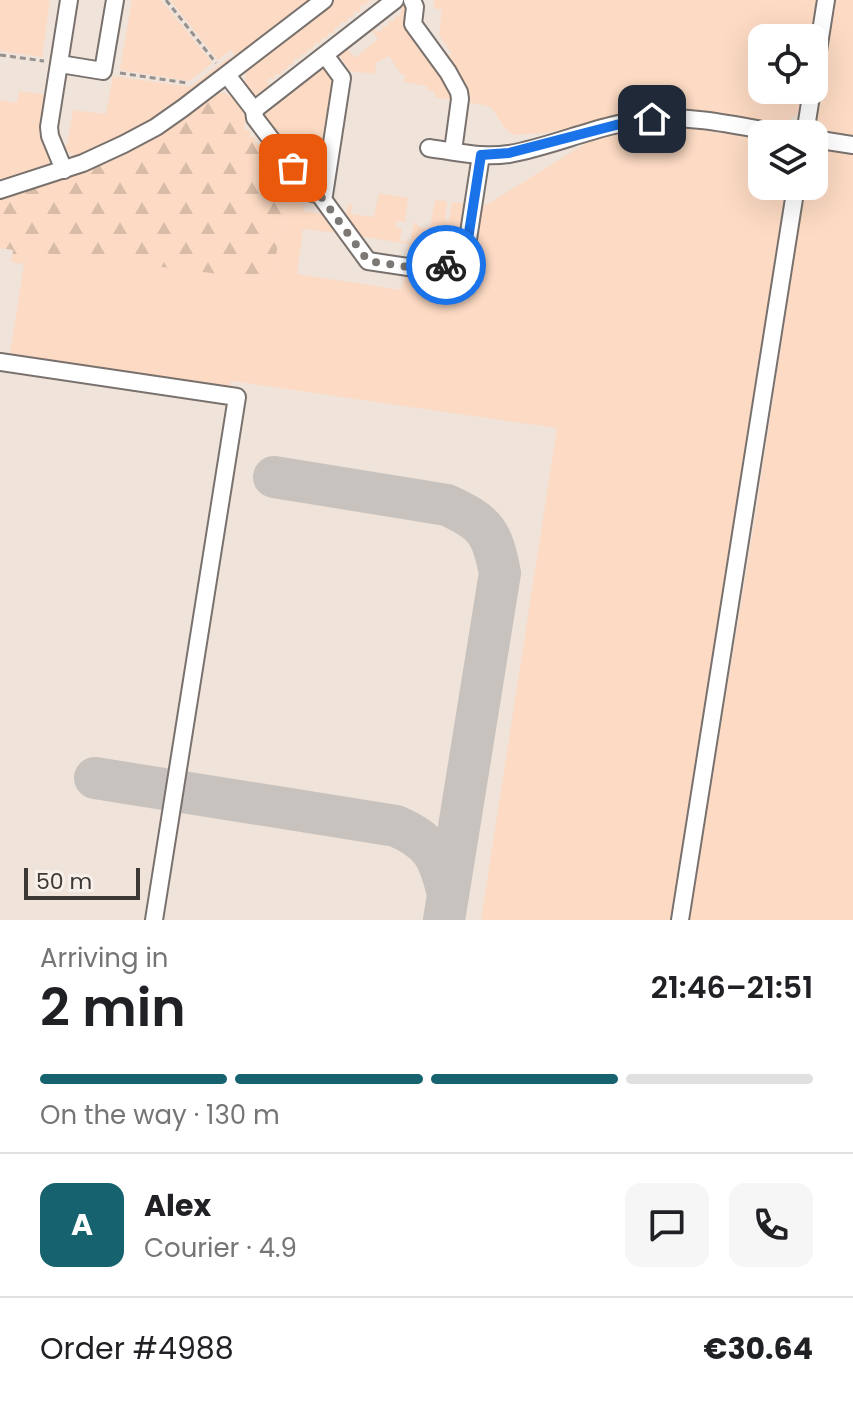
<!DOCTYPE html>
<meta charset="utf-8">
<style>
body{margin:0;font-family:Poppins,sans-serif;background:#f6f6f6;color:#202124;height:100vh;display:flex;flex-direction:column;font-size:30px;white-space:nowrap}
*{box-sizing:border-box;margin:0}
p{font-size:26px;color:#757577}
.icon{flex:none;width:44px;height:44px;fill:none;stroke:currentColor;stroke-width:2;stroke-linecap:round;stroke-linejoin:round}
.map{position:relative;height:920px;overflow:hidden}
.panel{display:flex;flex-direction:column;background:#fff;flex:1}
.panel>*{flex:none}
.tools{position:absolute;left:748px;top:24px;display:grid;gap:16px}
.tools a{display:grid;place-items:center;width:80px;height:80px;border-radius:16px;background:#fff;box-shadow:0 8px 32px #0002;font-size:40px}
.scale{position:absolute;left:24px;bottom:20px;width:116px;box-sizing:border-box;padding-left:8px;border:4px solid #3b3836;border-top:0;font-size:22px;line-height:28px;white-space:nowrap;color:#3b3836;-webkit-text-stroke:6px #f6efea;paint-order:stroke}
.pin{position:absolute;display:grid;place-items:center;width:68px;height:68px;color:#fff;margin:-34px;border-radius:16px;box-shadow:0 4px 12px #0006}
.courier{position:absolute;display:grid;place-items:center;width:80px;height:80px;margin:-40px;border:6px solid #1a73e8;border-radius:50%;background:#fff;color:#222;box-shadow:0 2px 10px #0007}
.overview em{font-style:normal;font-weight:600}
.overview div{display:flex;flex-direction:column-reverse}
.overview{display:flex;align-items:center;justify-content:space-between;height:136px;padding:0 40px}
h1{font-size:52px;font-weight:600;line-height:60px}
.bar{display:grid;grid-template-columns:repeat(4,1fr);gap:12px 8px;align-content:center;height:96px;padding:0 40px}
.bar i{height:10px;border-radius:6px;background:#e0e0e0}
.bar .current{background:#16626e}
.bar p{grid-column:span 4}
.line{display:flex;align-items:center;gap:20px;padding:0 40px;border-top:2px solid #e0e0e0}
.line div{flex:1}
.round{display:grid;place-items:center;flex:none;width:84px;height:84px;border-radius:16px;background:#f6f6f6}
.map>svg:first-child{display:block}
</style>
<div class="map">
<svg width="853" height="920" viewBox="0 0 853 920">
<defs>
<pattern id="forest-firs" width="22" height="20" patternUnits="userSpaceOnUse" patternTransform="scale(2)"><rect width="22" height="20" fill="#fcdac3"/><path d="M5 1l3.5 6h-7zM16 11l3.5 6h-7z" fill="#d9bca8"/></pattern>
</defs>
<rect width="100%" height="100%" fill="#f6efea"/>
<path fill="#f0e3d9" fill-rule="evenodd" d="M0,0H853V920H0ZM762,38H814V90H762ZM762,134H814V186H762Z"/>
<g fill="#fcdac3">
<path d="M0,0H50L42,57L0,51Z"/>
<path d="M132,0H161L212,63L189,81L120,70Z"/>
<path d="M170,0H313L237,58L231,50L218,60Z"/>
<path d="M335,0H372L367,2L366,5H361L360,12H354L353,17H348L347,22H341L339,27H335L334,33H328V37L322,38L320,43H315L312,49H307V53L302,54L300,59L295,58L292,65H288L287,69L282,70L281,74H275L274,79L268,78L267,84L277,86L261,97L252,95L245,85L246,68Z"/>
<path d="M403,0H405L450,84L453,100L435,97V92L427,90V86L404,82L405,75L401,74L389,56L376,63L375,74L348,71L347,66L336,51L344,45L355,58L378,39L369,26L376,20L375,31H382L383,26H388L389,21H394L396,16L400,17Z"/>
<path d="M434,0H818L812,38H762V90H804L801,111L788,121L777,125L687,111H645L573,128L544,133L513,135L504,127L491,107L468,102L465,99L440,53L449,55L452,54L439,35L442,10L434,8Z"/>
<path d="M834,0H853V137L824,132L815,119Z"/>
<path d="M230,57L233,62L142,128L78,159L62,148L67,145L73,110L106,114L113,76L190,87Z"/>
<path d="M323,66L334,75L320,181L312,184L262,115L263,111Z"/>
<path d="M19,91L43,94L48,100L50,160L45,169L0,183V100L17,103Z"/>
<path d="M668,127L695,129L762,139V186H789L673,920H481L557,428L231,381L229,388L10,355L26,250L271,280L289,191L295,192L294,196L300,198L299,203L305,204L304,211L325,214L338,233L303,229L297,274L401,290L405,275L446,280L471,262L481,205H486L588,142L641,129Z"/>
<path d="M822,148L853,153V920H689L754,525L805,186H814V155Z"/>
<path d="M379,193L408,198L405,222L397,221L396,227L402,229L400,241L410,242L414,222L421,228H430L435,200L447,201L445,220H449L452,202L466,204L459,244L434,263L407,259L409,244L359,236L345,217L348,204L352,205L351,214L374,217Z"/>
</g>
<path fill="url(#forest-firs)" d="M217,92L234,96L246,113L244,129L250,131V137H255V143L260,144L259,150L265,151L264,157L270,159L269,165L275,166L274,171L280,173V178L286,180L285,185H290L271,280L26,251L23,264L11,262L13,250L0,248V198L16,193Z"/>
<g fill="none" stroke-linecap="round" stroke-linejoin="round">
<g stroke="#c8c2be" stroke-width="42">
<path d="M274,477L447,505C486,523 492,532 500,573L444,920"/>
<path d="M95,778L396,826C433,842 439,857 448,894"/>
</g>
<g stroke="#78716d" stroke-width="20">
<g id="minor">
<path d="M412,0L415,7L413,24L448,72L459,92L460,99L453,151"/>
<path d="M60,64L103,71L115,0"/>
<path d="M227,75L254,110L395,0"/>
<path d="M814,76L826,0"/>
<path d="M254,110L255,118L312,193L324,195L342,78L325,55"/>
<path d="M805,134L812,90"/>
<path d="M814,139L853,145"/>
<path d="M429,148C456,152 482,158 509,154C556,146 603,122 652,119C696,115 742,127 785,134"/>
<path d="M64,170L50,136L49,127L69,0"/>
<path d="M0,190L83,163L124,144L156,127L183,108L324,0"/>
<path d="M319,194L368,261L435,271L466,252L481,155"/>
<path d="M0,362L237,397L154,920"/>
<path d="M680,920L796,186"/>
</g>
</g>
<g stroke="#96918e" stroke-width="3" stroke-dasharray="6 4" stroke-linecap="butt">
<path d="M166,0L216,63"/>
<path d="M0,55L44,61"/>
<path d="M120,73L187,83"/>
</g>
<use href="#minor" stroke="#fff" stroke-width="16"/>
</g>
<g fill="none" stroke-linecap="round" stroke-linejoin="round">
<path stroke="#7c7875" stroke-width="8" stroke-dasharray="0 14.4" d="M293,168L312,193L319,194L368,261L435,271L446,265"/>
<path stroke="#1a73e8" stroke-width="10" d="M446,265L466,252L481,155L509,153L616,125L652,119"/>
</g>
</svg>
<div class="tools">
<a><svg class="icon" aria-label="locate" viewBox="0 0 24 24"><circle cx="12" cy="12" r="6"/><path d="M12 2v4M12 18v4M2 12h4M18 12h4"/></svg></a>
<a><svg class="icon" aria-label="layers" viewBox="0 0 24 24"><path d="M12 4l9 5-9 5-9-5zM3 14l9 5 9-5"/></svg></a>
</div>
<div class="scale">50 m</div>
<div class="pin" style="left:293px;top:168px;background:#ea580c"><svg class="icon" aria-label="bag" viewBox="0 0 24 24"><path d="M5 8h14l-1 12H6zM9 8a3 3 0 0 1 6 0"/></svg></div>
<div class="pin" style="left:652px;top:119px;background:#1f2937"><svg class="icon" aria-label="home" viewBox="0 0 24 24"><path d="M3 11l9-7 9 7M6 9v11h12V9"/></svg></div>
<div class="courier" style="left:446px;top:265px"><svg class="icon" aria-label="bike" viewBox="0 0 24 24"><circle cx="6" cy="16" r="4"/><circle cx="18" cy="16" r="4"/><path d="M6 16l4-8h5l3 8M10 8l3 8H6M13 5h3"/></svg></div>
</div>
<section class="panel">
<div class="overview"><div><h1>2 min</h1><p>Arriving in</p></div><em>21:46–21:51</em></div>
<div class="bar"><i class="current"></i><i class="current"></i><i class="current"></i><i></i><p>On the way · 130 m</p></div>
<div class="line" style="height:144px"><b class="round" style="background:#16626e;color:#fff">A</b><div><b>Alex</b><p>Courier · 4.9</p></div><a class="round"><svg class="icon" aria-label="chat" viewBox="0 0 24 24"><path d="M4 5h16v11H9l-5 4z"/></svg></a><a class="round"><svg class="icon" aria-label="phone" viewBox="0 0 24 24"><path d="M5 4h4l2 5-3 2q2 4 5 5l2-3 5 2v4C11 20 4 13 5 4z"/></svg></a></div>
<div class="line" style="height:104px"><div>Order #4988</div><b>€30.64</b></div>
</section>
